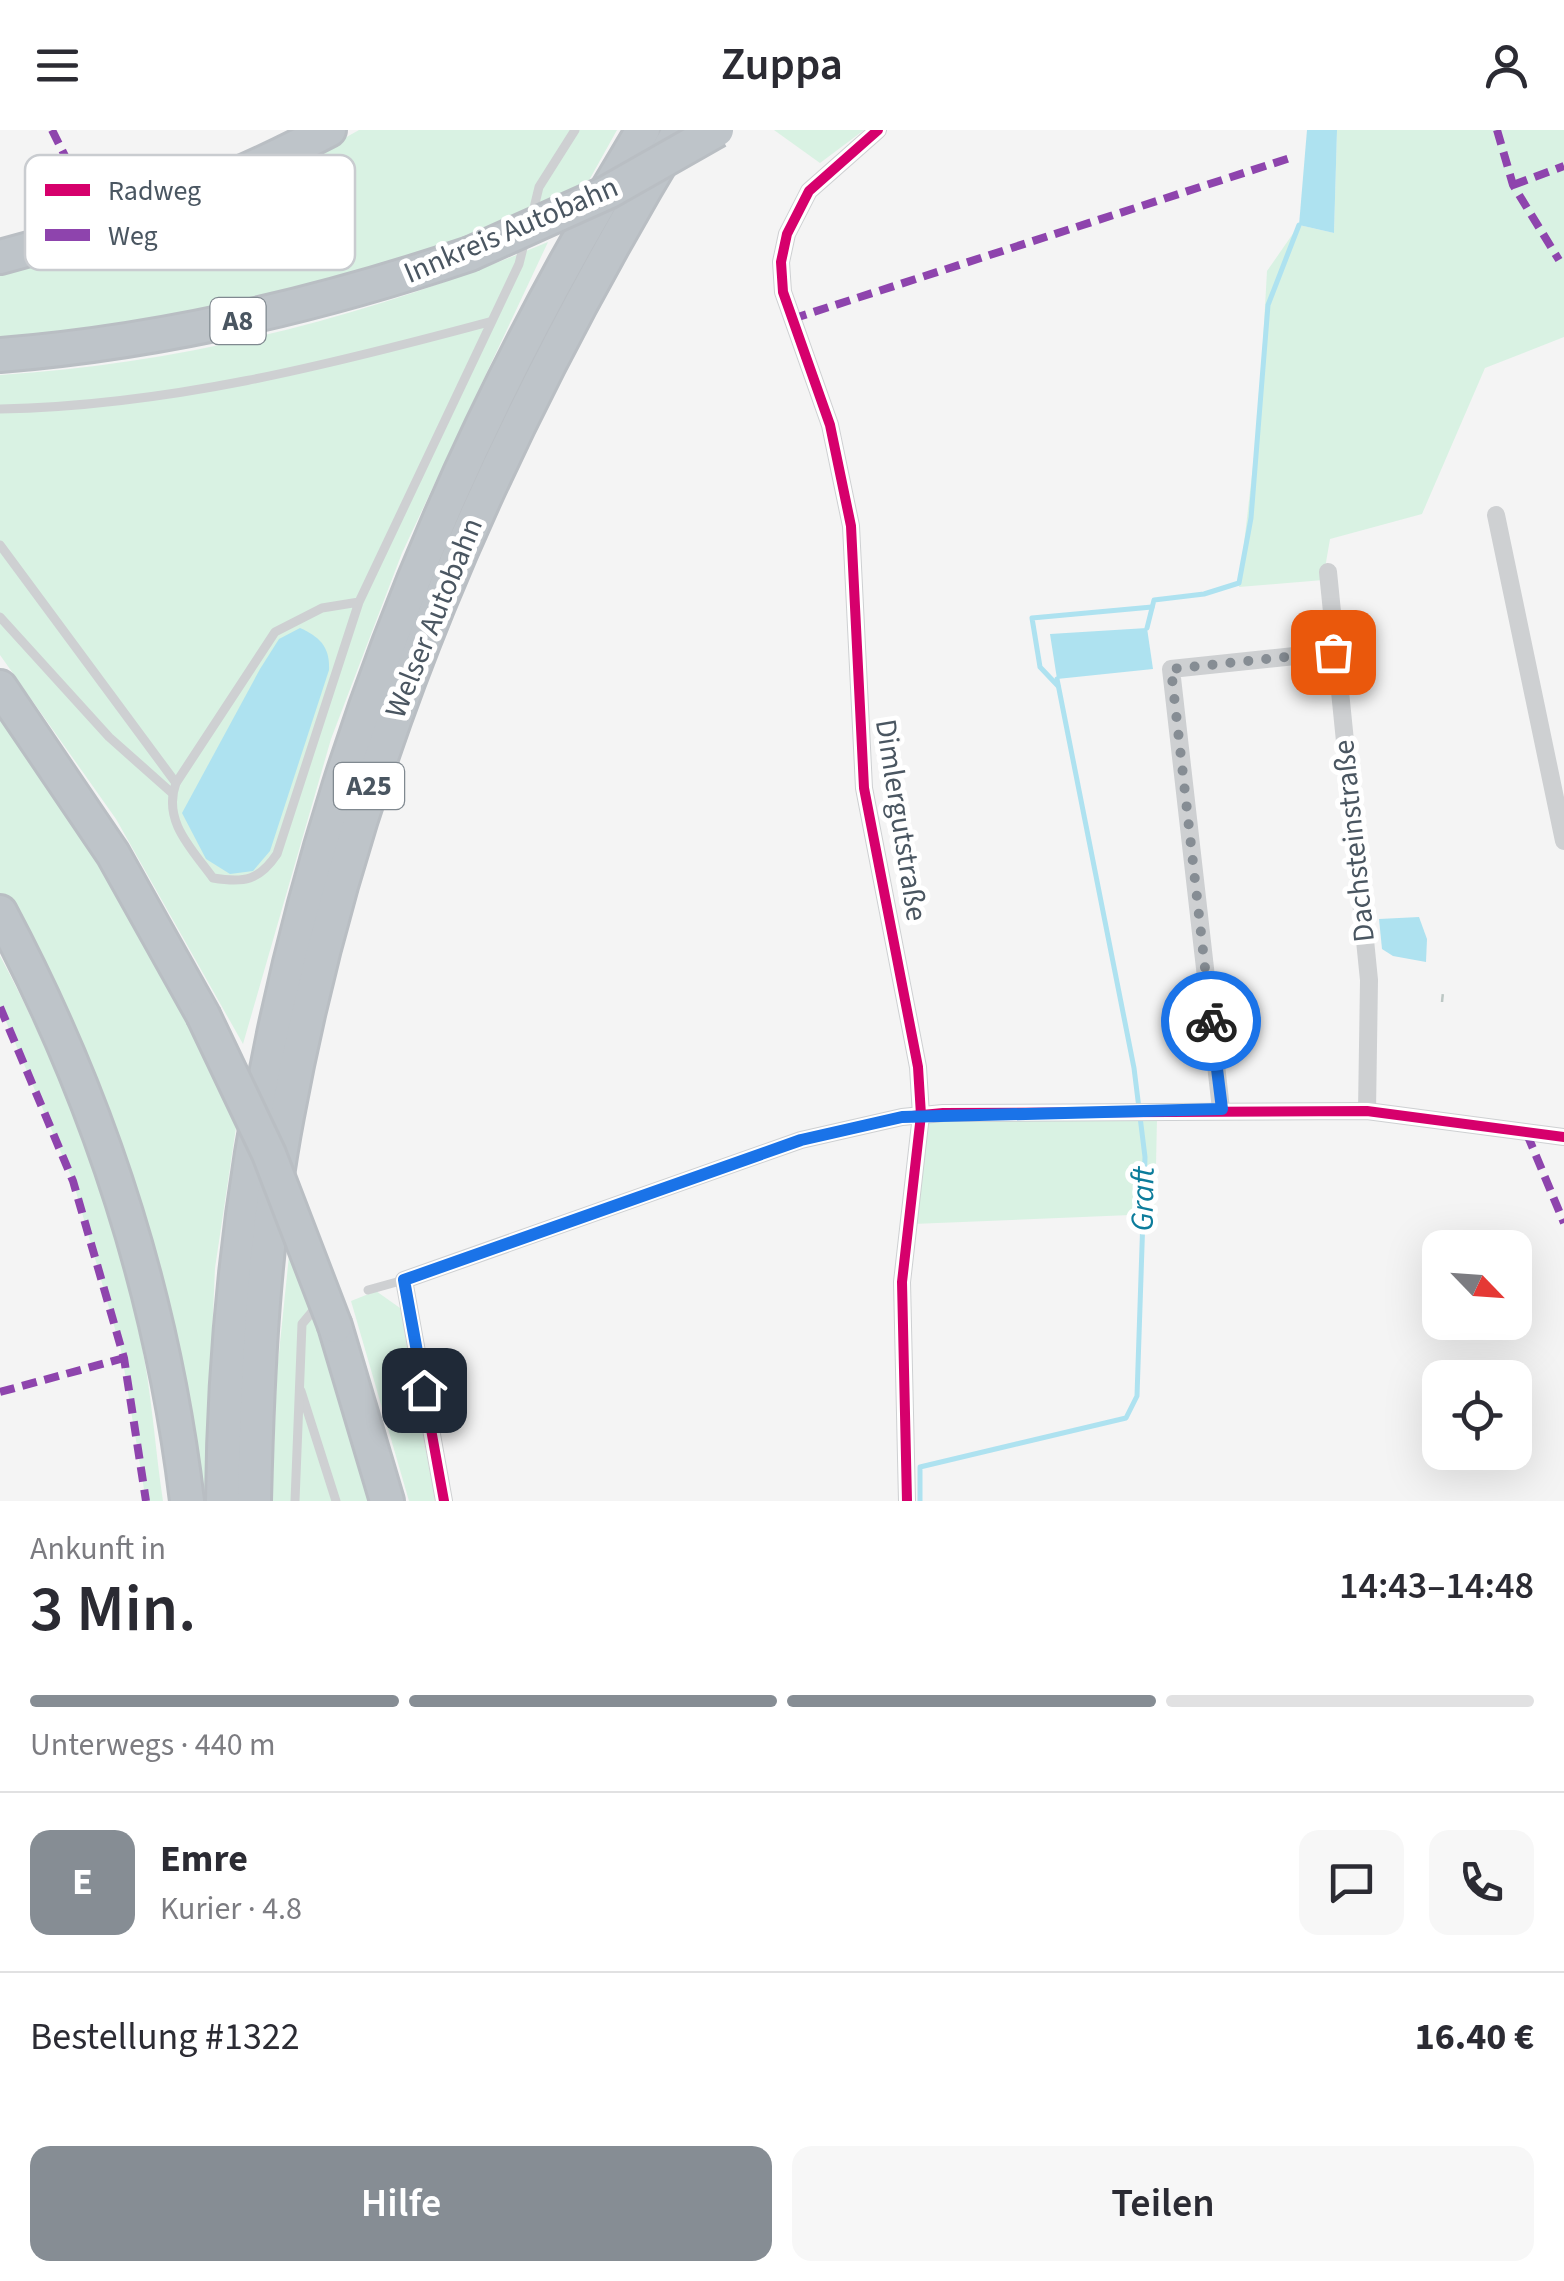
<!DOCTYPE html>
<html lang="de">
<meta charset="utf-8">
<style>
body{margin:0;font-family:"Source Sans 3",sans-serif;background:#f7f7f7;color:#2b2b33;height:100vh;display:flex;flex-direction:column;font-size:38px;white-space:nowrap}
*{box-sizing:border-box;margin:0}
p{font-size:32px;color:#7c7c81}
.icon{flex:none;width:55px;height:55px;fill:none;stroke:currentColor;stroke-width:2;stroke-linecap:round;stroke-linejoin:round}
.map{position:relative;height:1371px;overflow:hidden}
.details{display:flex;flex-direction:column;background:#fff;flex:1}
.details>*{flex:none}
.needle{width:65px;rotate:115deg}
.fabs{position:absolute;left:1422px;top:1100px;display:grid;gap:20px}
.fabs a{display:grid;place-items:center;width:110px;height:110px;border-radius:20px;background:#fff;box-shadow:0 10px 40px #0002;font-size:50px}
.pin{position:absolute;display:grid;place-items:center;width:85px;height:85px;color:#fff;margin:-42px;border-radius:20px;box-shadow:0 5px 15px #0006}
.courier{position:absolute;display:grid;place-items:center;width:100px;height:100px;margin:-50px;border:8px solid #1a73e8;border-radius:50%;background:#fff;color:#222;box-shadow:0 2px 12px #0007}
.summary em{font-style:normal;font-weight:600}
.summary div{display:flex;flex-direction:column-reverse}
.summary{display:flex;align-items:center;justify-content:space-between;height:170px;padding:0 30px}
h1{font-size:65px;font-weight:600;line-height:75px}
.bar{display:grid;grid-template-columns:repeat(4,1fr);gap:15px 10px;align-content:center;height:120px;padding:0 30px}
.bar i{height:12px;border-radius:8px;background:#e1e1e2}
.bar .selected{background:#868d94}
.bar p{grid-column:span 4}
.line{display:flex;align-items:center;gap:25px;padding:0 30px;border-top:2px solid #e1e1e2}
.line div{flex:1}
.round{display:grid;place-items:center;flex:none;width:105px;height:105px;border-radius:20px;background:#f7f7f7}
.action{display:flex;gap:20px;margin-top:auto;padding:20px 30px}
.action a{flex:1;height:115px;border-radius:20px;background:#868d94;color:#fff;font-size:40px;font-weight:600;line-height:115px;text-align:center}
.action a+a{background:#f7f7f7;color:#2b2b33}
header{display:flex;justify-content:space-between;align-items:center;height:130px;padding:0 30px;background:#fff;font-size:45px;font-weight:600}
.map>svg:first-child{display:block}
</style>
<header><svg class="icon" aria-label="menu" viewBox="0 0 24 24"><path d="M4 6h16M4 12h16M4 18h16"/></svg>Zuppa<svg class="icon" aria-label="person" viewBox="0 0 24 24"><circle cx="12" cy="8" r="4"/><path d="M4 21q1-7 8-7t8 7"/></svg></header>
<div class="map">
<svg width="1564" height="1371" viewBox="0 0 1564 1371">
<rect width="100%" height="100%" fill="#f4f4f4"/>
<g fill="#d9f2e3">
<path d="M359,0H617L587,54L464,109L294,166L108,201L0,212V144C128,106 243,68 359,0Z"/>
<path d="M774,0H864L820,33Z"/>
<path d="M1337,0H1564V207L1485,238L1422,384L1330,409L1323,450L1239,457L1259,284L1267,141L1299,95L1334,103Z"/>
<path d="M548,112L402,423L331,609L243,914L116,689L0,525V245C189,233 374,185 548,112Z"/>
<path d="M0,580L109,745L237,991L215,1138L205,1371H198L178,1228L142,1080L81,913L0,764Z"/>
<path d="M0,826C65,947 112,1078 141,1212C152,1264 155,1319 163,1371H146L121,1220L73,1051L0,877Z"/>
<path d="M1157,988L1155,1084L913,1094L928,990Z"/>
<path d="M290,1116L372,1371H272L277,1242Z"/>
<path d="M376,1161L400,1178L435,1371H409L351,1171Z"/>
</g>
<g fill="#aee2f0">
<path d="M1307,0H1337L1334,103L1299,95Z"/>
<path d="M300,498C320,507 330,517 329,540L270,721L253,741L230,744L206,729L182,683L260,539L279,509Z"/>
<path d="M1147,498L1153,539L1057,549L1050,504Z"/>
<path d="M1419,787L1427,809L1426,832L1393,826L1382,819L1379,789Z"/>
<path d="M1515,1145L1527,1149L1530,1183L1515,1188Z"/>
</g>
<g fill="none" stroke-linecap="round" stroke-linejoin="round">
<g stroke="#aee2f0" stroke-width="5">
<path d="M1147,498L1154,470L1204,464L1239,453L1251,388L1268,175L1299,95"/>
<path d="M1058,556L1040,537L1032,488L1152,477"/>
<path d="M920,1371V1337L1126,1288L1137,1266L1145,1027L1134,938L1057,549"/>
</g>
<g stroke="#b9bec3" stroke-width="38">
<g id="highway">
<path d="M0,127C115,97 224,56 329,0"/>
<path d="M0,225C162,212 316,176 470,124"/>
<path d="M0,557L113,724L203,885"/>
<path d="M0,782C99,968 162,1161 187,1371"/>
<path d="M335,1196L387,1371"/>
<path d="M223,1371C227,880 388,416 643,0"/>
<path d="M254,1371C257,1243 263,1112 287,986C353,629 493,310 680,0"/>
</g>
</g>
<path stroke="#bcc7c4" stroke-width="2.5" stroke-dasharray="8 5" stroke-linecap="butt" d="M1442,872L1443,862"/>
<g stroke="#ced0d2" stroke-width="9">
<path d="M532,86L539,57L575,0"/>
<path d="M0,279C167,276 329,235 489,192"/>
<path d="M0,415L176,653"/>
<path d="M359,472L322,478L275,502L176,653C162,691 192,719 213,748C244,753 259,751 277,724L359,472L519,134L525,110"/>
<path d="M0,487L109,607L172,663"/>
<path d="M368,1160L404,1150"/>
<path d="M301,1261L336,1371"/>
<path d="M295,1371L302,1194L312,1182"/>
</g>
<g stroke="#ced0d2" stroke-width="18">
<path d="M878,0L809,61L787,104L781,132L783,162L830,295L851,396L864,658L918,937L921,985L902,1152L907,1371"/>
<path d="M1496,385L1564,711"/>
<path d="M1328,442L1369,850L1367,981"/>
<path d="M1221,979L1171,539L1333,522"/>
<path d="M444,1371L404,1150L801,1010L902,987L943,983L1367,981L1564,1007"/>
</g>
<use href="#highway" stroke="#bec4c9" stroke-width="32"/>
<g stroke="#b9bec3" stroke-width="38" stroke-linecap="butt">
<g id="highway-bridge">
<path d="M470,124L608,62L717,0"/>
<path d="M203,885L269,1024L335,1196"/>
</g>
</g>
<use href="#highway-bridge" stroke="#bec4c9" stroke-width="32"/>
<g stroke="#8e44ad" stroke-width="8" stroke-dasharray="15 8" stroke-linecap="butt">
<path d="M52,0L85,66"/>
<path d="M1497,0L1513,55L1559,130"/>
<path d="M1513,55L1564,36"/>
<path d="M792,189L1293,27"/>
<path d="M0,877L73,1051L124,1228L146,1371"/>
<path d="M1527,1004L1564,1093"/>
<path d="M0,1262L124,1228"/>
</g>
<g stroke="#fff" stroke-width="16">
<g id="cycleway">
<path d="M878,0L809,61L787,104L781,132L783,162L830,295L851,396L864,658L918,937L921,985L902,1152L907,1371"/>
<path d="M444,1371L404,1150L801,1010L902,987L943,983L1367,981L1564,1007"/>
</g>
</g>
<use href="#cycleway" stroke="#d6006c" stroke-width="10"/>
</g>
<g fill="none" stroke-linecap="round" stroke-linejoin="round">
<path stroke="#868d94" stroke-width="10" stroke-dasharray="0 18" d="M1211,891L1171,539L1333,522"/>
<path stroke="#1a73e8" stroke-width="12" d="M424,1260L404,1150L801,1010L902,987L1222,979L1211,891"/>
</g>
<g text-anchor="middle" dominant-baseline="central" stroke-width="10" stroke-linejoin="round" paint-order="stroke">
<g fill="#fff" stroke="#808990" stroke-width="2.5">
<rect x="210.5" y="168" width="55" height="46" rx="8"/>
<rect x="334" y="633" width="70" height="46" rx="8"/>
</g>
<g font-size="28" font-weight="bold" fill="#4a5661">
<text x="238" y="191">A8</text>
<text x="369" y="656">A25</text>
</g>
<g font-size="30" fill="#4a5661" stroke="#fff">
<text transform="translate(511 100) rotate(-23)">Innkreis Autobahn</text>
<text transform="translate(434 488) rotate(-68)">Welser Autobahn</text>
<text transform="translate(901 690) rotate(81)">Dimlergutstraße</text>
<text transform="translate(1354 711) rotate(-96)">Dachsteinstraße</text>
</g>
<g font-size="32" font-style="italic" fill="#0c7c9b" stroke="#fff">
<text transform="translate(1143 1069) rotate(-89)">Graft</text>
</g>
</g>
<rect x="25" y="25" width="330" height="115" rx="15" fill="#fff" stroke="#c9ccd0" stroke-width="2.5"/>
<rect x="45" y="54" width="45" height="12" fill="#d6006c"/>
<rect x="45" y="99" width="45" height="12" fill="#8e44ad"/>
<g font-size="28" fill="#4a5661">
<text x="108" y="70">Radweg</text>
<text x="108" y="115">Weg</text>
</g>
</svg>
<div class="fabs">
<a><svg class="needle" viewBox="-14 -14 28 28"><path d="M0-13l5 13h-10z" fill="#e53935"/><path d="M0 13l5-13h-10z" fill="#7c7c81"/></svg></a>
<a><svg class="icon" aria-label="locate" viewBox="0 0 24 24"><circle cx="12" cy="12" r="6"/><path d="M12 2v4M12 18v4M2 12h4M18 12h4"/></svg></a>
</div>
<div class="pin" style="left:1333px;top:522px;background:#ea580c"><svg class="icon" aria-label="bag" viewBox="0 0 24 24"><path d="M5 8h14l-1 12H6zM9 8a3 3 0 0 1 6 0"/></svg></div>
<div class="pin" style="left:424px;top:1260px;background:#1f2937"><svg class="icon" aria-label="home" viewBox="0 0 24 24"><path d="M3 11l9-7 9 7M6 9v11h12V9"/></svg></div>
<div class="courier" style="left:1211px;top:891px"><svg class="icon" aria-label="bike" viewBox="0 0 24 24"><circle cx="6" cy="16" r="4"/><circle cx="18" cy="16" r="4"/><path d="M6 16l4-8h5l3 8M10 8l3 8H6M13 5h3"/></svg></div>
</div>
<section class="details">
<div class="summary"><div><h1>3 Min.</h1><p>Ankunft in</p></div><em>14:43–14:48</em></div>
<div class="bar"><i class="selected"></i><i class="selected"></i><i class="selected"></i><i></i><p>Unterwegs · 440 m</p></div>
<div class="line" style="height:180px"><b class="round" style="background:#868d94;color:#fff">E</b><div><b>Emre</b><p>Kurier · 4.8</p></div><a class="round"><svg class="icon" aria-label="chat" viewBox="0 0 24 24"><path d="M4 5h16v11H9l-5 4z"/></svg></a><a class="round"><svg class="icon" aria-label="phone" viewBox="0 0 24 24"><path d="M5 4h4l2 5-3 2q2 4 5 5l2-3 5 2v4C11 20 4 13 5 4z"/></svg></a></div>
<div class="line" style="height:130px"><div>Bestellung #1322</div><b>16.40 €</b></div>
<div class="action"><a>Hilfe</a><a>Teilen</a></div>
</section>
